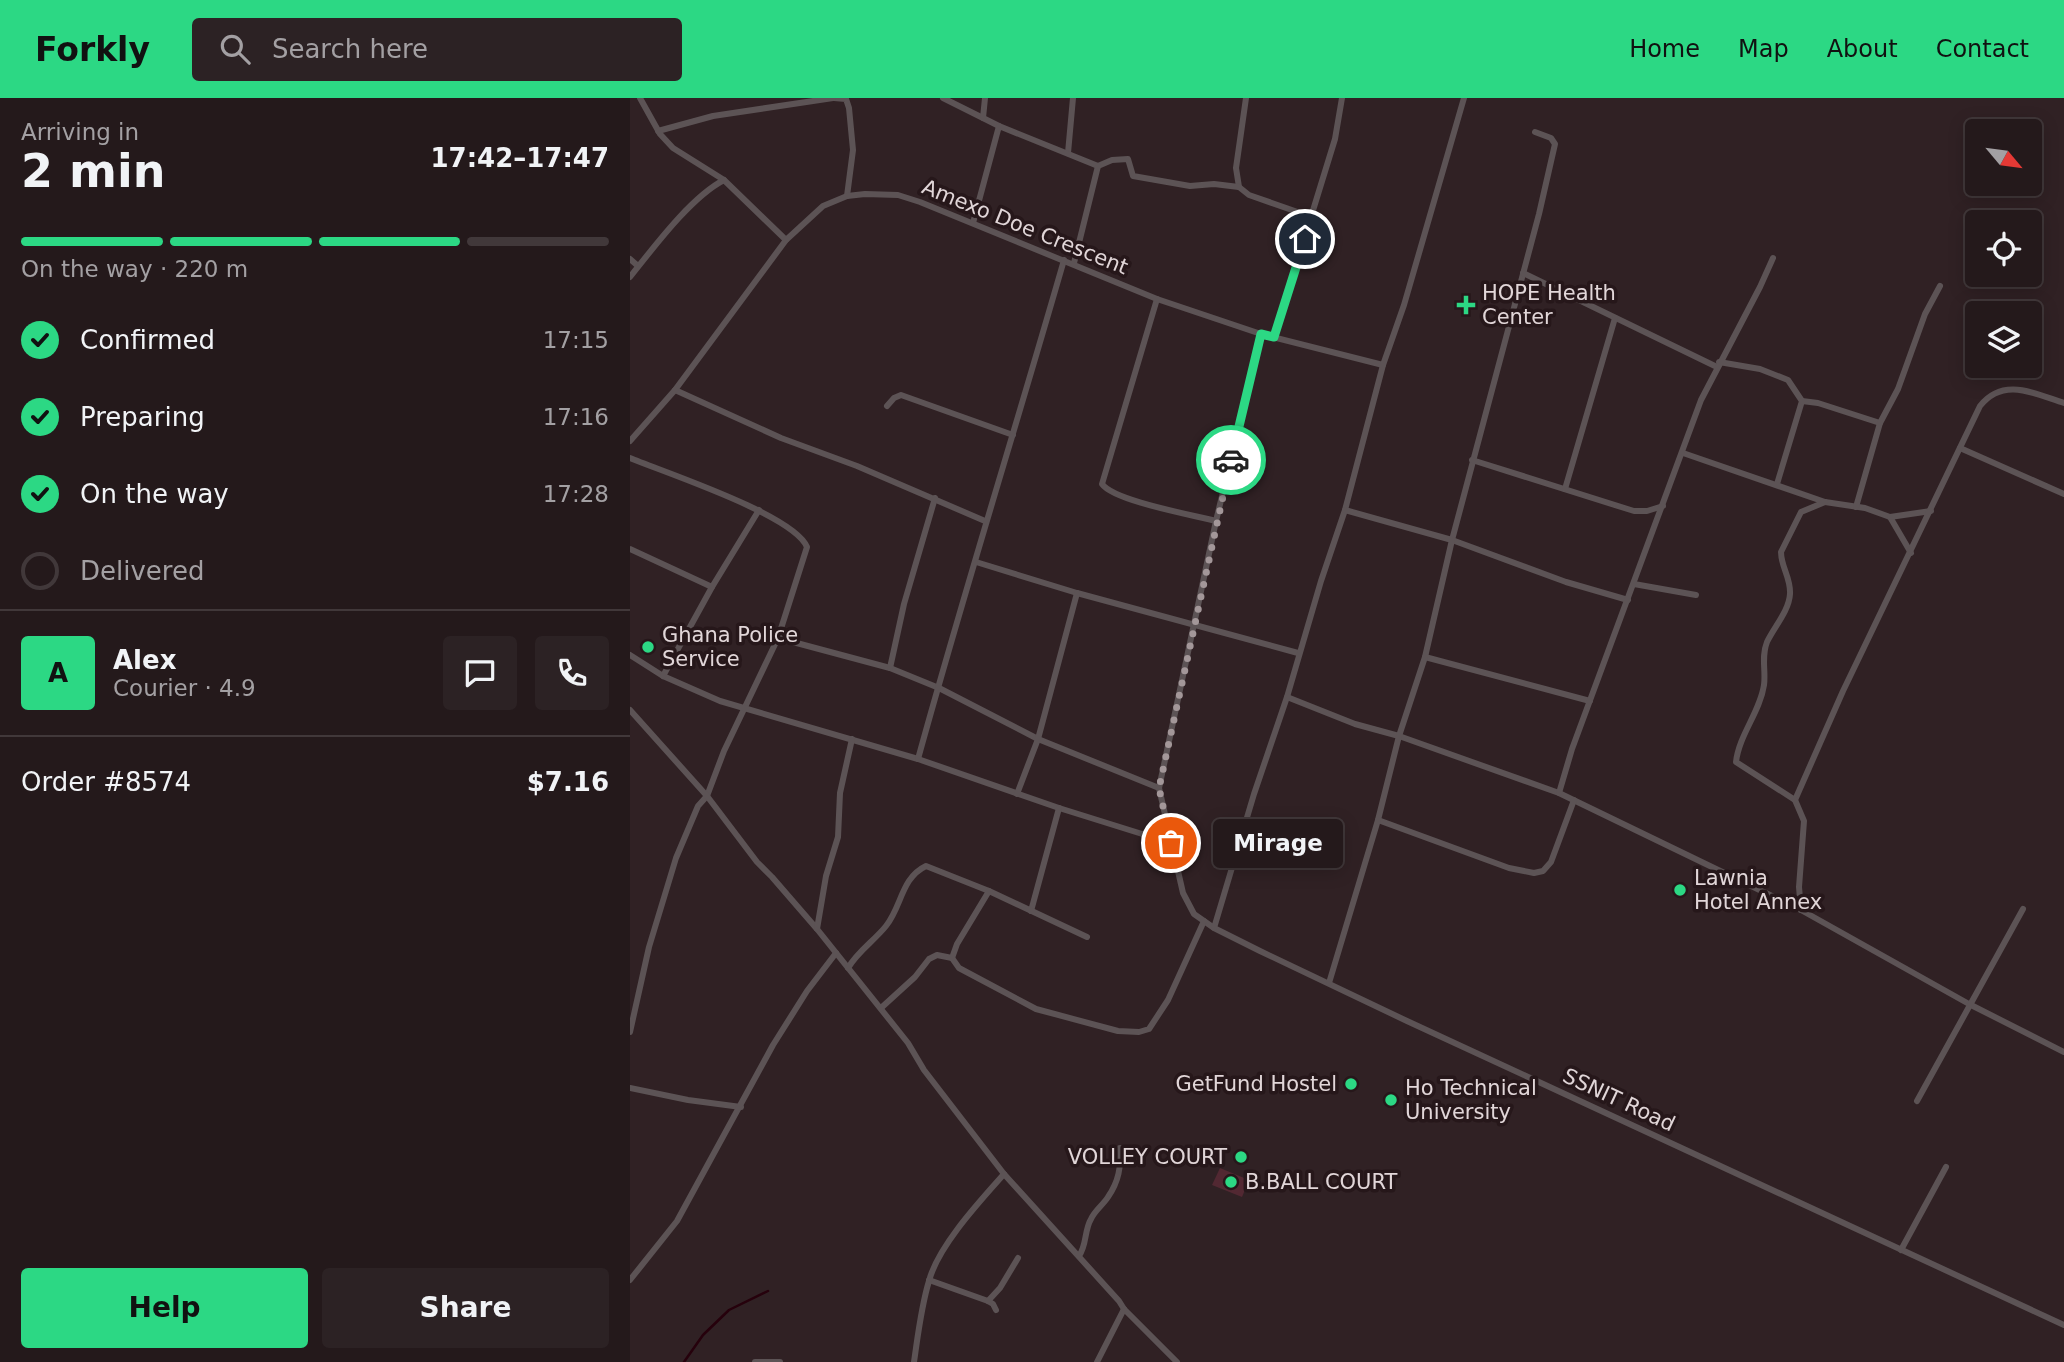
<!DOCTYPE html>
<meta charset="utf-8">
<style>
body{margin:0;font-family:"DejaVu Sans",sans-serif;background:#2c2224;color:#f1f3f6;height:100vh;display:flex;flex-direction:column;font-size:26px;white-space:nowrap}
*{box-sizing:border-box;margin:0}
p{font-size:23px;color:#a3a0a3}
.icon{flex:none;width:38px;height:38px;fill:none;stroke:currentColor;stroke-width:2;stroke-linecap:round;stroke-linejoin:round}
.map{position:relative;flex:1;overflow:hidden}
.details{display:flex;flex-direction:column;background:#24191b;width:630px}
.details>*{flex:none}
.needle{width:46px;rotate:119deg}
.fabs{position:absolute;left:1335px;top:21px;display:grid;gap:14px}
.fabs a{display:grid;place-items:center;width:77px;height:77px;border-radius:7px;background:#24191b;box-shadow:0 4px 18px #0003,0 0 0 2px #41383a;font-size:35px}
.pin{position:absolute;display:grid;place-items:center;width:60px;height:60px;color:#fff;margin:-30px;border:4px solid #fff;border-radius:50%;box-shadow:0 2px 7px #0007}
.courier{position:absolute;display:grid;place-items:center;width:70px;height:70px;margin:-35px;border:5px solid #2cd884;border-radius:50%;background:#fff;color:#222;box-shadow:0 2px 9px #0007}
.bubble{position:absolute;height:49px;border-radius:7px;background:#24191b;box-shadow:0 4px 18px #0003,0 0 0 2px #41383a;font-size:23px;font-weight:800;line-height:49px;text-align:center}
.summary em{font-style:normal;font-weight:800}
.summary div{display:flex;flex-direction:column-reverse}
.summary{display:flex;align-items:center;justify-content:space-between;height:119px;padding:0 21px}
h1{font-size:46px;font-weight:800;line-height:52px}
.bar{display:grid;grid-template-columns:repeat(4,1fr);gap:10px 7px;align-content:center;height:84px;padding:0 21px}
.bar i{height:9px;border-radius:5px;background:#41383a}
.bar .current{background:#2cd884}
.bar p{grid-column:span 4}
.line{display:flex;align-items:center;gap:18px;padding:0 21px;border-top:2px solid #41383a}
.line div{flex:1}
.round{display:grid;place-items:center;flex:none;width:74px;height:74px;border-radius:7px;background:#2c2224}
ol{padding:0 21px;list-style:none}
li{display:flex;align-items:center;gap:21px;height:77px}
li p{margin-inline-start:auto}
li .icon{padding:7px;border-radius:50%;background:#2cd884;color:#111;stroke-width:4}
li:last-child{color:#a3a0a3}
li i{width:38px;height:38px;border:4px solid #41383a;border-radius:50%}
.cta{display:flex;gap:14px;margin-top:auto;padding:14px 21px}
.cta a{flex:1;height:80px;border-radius:7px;background:#2cd884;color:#111;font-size:28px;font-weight:800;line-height:80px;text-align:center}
.cta a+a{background:#2c2224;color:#f1f3f6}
header{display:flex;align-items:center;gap:42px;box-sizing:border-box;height:98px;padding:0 35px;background:#2cd884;color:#111}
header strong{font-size:33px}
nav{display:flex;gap:38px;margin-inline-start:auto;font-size:24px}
.search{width:490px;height:63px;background:#2c2224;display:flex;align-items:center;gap:18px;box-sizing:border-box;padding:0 24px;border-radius:7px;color:#a3a0a3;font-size:26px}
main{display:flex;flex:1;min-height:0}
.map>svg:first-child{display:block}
</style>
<header>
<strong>Forkly</strong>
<div class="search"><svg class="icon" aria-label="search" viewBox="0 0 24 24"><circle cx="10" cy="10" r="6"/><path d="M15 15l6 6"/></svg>Search here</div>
<nav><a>Home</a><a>Map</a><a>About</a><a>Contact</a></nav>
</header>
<main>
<section class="details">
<div class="summary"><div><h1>2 min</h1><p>Arriving in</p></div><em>17:42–17:47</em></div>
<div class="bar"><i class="current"></i><i class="current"></i><i class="current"></i><i></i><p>On the way · 220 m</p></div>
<ol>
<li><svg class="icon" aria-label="check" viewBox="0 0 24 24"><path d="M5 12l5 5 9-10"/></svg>Confirmed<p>17:15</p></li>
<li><svg class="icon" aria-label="check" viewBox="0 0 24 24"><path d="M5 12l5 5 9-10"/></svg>Preparing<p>17:16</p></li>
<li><svg class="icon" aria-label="check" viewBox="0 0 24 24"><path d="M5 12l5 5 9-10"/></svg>On the way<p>17:28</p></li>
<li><i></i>Delivered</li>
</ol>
<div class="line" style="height:126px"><b class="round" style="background:#2cd884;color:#111">A</b><div><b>Alex</b><p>Courier · 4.9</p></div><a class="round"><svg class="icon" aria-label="chat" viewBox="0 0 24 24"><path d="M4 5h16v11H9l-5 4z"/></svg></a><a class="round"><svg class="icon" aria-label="phone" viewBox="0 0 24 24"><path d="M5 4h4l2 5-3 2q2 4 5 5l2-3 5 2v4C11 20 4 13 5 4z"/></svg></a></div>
<div class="line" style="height:91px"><div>Order #8574</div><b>$7.16</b></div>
<div class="cta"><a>Help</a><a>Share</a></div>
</section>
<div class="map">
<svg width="1434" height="1264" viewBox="0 0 1434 1264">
<rect width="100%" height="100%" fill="#302124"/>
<path fill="#522832" d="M590,1070L619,1082L612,1099L582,1087Z"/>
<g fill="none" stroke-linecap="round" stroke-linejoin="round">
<path stroke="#26010c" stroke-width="2.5" d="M54,1264L73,1237L99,1212L138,1193"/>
<g stroke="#5c5355" stroke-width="6">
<path d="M10,0L30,36L43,50L94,82L156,142"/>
<path d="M204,0L216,1L219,10L223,52L217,98"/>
<path d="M313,0L353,20"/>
<path d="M355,0L353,20L369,28"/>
<path d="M28,33L83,18L203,0"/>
<path d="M905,34L921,40L925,46L909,116L822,442L936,484L998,502"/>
<path d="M438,55L443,0"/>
<path d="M609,89L606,70L616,0"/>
<path d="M343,125L369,28L468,68L482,62L498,61L503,78L560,88L584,86L609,89L619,97L682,119"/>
<path d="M0,161L8,168"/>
<path d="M444,165L468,68"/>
<path d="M893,175L1087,269"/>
<path d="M0,179C24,149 61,99 94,82"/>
<path d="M527,201L472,386C484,403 563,417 586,423"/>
<path d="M631,236L586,423L529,690L553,795L564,816L584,830L630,853L777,923L1434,1227"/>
<path d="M644,239L705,41L712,0"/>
<path d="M1089,264L1130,271L1158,282L1172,303L1147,386"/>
<path d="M45,292L151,340L227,368L355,423"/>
<path d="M1172,303L1188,305L1250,325"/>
<path d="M257,308L264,300L271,297L383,337"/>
<path d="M0,343L45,292L156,142L193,108L217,98L235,96L268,97L290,104L527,201L631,236L753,267"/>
<path d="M1330,350L1434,396"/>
<path d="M1053,355L1195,404L1235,410L1260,419L1281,455"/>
<path d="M0,360C36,375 164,417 177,449L148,540L94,653L77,698L68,708L46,760L19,849L0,934"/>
<path d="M842,362L1004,413H1017L1033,408"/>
<path d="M935,391L985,220"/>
<path d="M1226,409L1250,325L1268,291L1295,216L1310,188"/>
<path d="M1260,419L1301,413"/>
<path d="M0,451L82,489"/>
<path d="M346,464L447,495L668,555"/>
<path d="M1004,486L1066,497"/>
<path d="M148,540L260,570L309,590L408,641L529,690"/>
<path d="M0,557L33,578L90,603L288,661L429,710L541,745"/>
<path d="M795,559L960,603"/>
<path d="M260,570L274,506L305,400"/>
<path d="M33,578L82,489L129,412"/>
<path d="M657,599L725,626L769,638L929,695L1171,812L1339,906L1434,954"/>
<path d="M0,612L77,698L127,764L142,779L187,831L278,945L294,972L374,1076L489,1203L494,1211L547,1264"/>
<path d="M288,661C334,494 386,329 434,162"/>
<path d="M929,695L942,651L1071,302L1130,189L1143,160"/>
<path d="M387,696L408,641L447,495"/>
<path d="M1165,702L1213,593L1350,308C1373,279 1403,295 1434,305"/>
<path d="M748,722L879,770L904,775L913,773L921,764L944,702"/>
<path d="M1171,812L1169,789L1174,723L1165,702L1106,664C1109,637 1130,614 1134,587C1136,573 1131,559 1137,544C1144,529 1159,513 1160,496C1161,480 1151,469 1151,454L1171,414L1195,404"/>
<path d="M401,813L429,710"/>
<path d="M584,830L624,696L657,599L691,483L715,412L753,267L774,207L834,0"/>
<path d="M187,831L196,778L208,739L210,695L222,641"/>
<path d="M322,860L329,870L406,911L488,933L509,934L519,931L538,902L574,823"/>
<path d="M218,870C228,853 244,843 256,828C272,808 271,780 296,768L359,793L457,839"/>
<path d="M699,885L748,722L769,638L795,559L822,442L715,412"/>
<path d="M251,910L285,879L299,861L307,857L322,860L327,846L359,793"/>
<path d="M0,990L58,1002L111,1009"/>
<path d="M1287,1003L1393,811"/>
<path d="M1271,1152L1316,1069"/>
<path d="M449,1158C457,1147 454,1133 461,1121C465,1112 473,1107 478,1099C489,1083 491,1069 490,1050"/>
<path d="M0,1182L47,1123L143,947L177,893L206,855"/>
<path d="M299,1182L358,1203L363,1206L366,1212"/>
<path d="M358,1203L370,1190L388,1160"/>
<path d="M125,1264H150"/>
<path d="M284,1264C288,1237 291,1209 299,1183C308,1148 350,1103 374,1076"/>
<path d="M467,1264L494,1211"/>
</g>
</g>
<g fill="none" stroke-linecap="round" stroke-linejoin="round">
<path stroke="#a39799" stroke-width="7" stroke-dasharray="0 12.6" d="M541,745L529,690L601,362"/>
<path stroke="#2cd884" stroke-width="9" d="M601,362L631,236L644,239L675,141"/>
</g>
<g fill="#2cd884" stroke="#26171a" stroke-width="2.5">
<path d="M832.5 196.5h7v7h7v7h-7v7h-7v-7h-7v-7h7z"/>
<circle cx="18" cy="549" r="7"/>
<circle cx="1050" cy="792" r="7"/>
<circle cx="721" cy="986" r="7"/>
<circle cx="761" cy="1002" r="7"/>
<circle cx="611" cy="1059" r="7"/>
<circle cx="601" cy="1084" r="7"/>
</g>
<g text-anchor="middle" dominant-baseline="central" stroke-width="7" stroke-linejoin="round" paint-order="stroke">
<g font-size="21" fill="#e1d6d8" stroke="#26171a">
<text transform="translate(395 129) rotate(22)">Amexo Doe Crescent</text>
<text transform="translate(989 1002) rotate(25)">SSNIT Road</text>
</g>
<g font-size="21" fill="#e1d6d8" stroke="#26171a" text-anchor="start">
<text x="852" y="195">HOPE Health<tspan x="852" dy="24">Center</tspan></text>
<text x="32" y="537">Ghana Police<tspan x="32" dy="24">Service</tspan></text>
<text x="1064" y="780">Lawnia<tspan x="1064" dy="24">Hotel Annex</tspan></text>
<text x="707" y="986" text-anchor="end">GetFund Hostel</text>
<text x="775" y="990">Ho Technical<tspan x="775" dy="24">University</tspan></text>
<text x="597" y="1059" text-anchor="end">VOLLEY COURT</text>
<text x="615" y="1084">B.BALL COURT</text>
</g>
</g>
</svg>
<div class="fabs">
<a><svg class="needle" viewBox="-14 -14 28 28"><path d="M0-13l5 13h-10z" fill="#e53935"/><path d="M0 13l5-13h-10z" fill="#a3a0a3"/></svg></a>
<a><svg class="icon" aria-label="locate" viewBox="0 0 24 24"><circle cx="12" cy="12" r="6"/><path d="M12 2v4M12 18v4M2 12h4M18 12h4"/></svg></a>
<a><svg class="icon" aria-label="layers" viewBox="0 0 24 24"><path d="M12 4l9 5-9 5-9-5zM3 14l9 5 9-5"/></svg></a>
</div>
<div class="pin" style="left:541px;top:745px;background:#ea580c"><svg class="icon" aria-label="bag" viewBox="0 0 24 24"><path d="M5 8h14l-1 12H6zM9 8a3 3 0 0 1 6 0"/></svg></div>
<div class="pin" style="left:675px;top:141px;background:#1f2937"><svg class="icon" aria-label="home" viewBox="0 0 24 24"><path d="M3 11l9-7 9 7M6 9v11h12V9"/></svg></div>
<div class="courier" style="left:601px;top:362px"><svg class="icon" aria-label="car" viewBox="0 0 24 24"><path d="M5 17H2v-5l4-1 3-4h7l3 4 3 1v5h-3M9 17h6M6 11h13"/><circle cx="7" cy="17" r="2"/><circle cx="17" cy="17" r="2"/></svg></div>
<div class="bubble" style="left:583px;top:721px;width:130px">Mirage</div>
</div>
</main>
